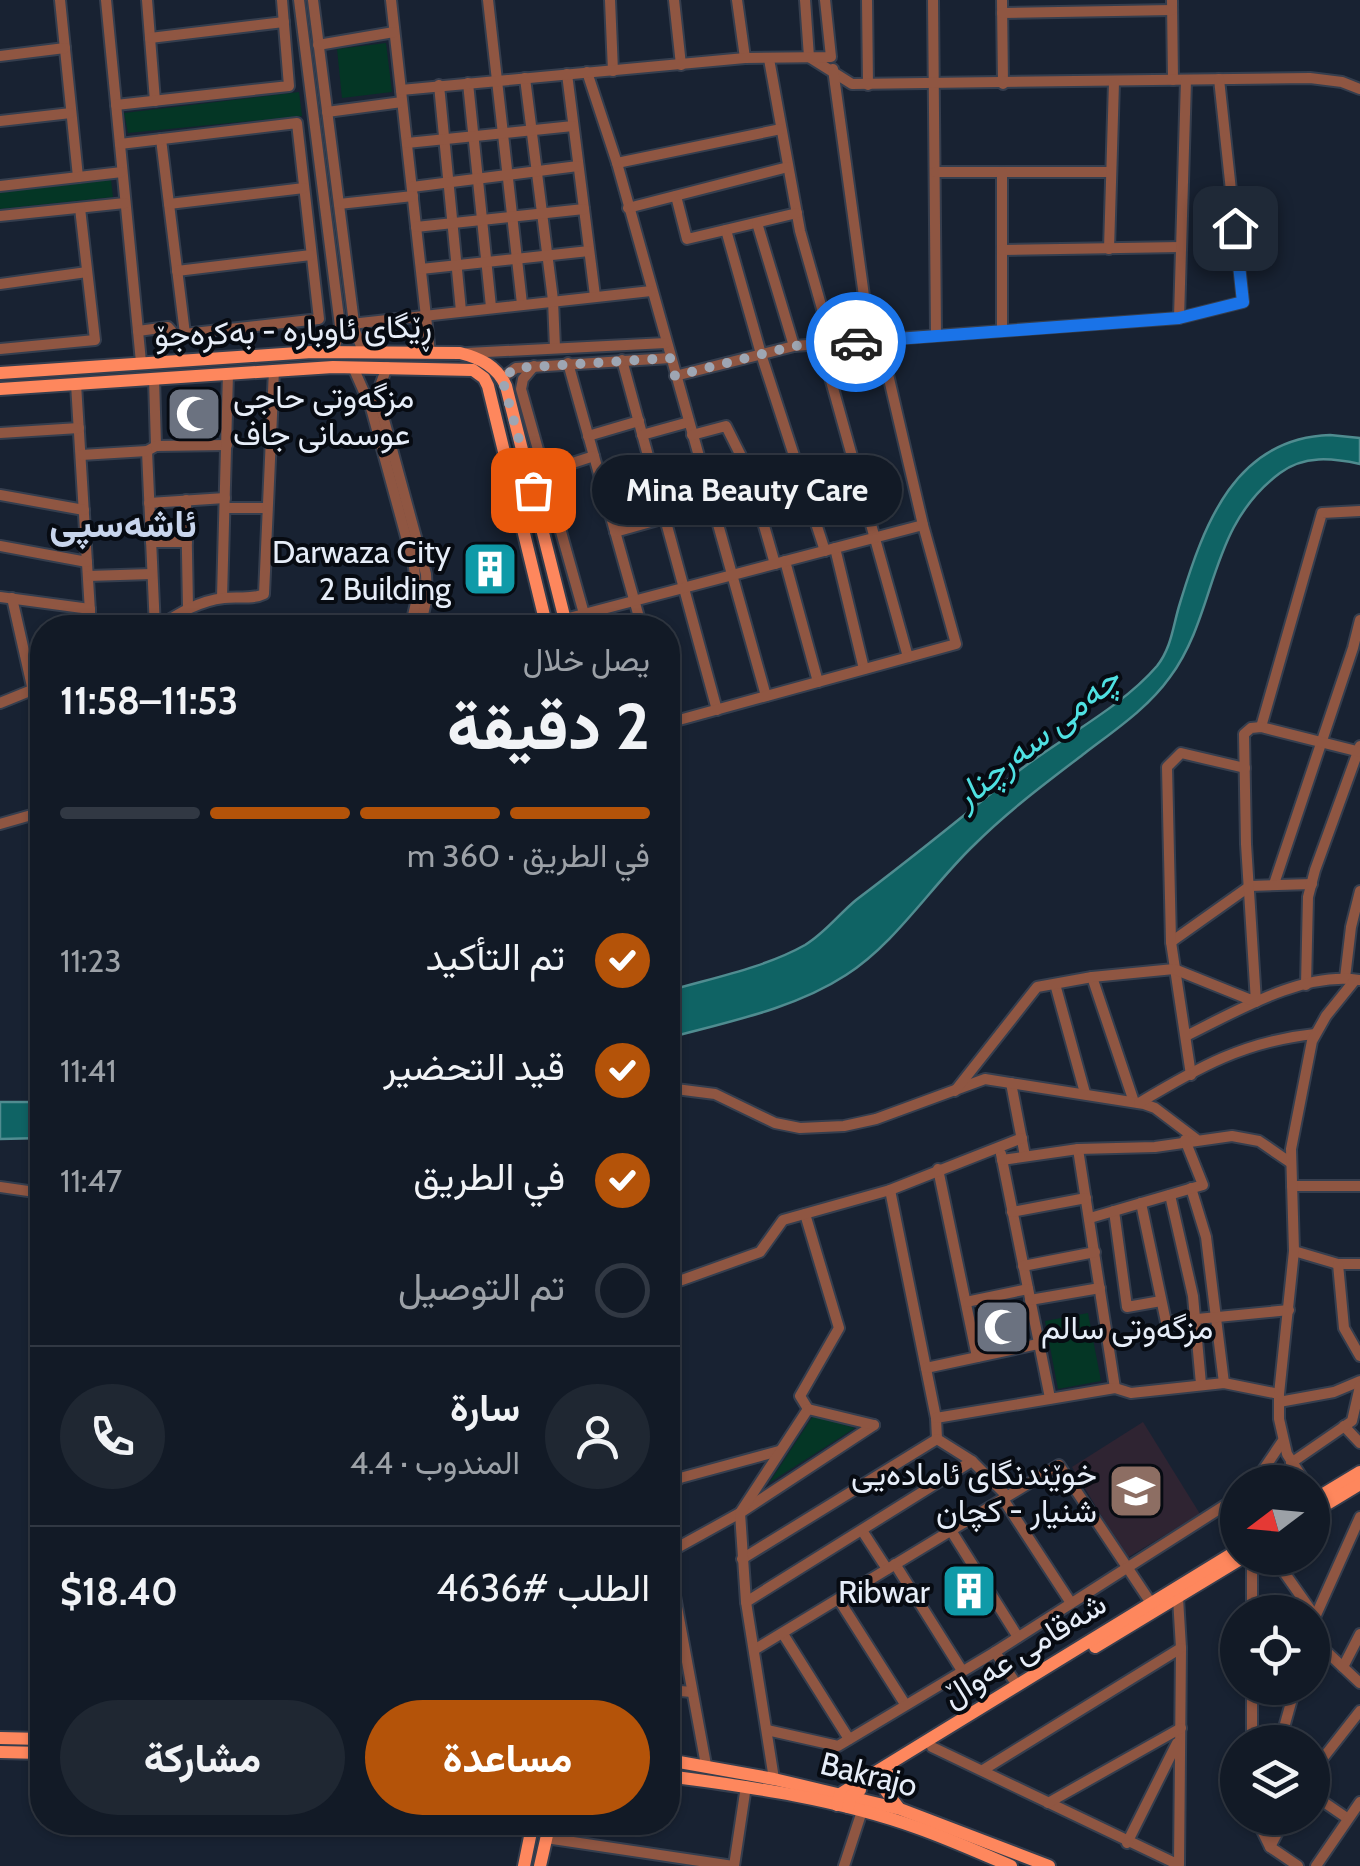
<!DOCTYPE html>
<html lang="ar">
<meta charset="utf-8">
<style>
body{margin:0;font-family:Cabin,Vazirmatn,sans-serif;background:#1f2732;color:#f1f3f6;direction:rtl;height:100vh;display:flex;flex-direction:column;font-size:38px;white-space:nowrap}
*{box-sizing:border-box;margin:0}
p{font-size:32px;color:#9ca1a7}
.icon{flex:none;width:55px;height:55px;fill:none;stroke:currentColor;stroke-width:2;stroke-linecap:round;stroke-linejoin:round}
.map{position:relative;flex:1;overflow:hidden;direction:ltr}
.panel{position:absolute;left:30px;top:615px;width:650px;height:1220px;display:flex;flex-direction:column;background:#121a26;border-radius:40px;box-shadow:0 2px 8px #0004,0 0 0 2px #313843;direction:rtl}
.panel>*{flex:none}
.needle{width:65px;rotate:254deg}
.tools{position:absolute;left:1220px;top:1465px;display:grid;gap:20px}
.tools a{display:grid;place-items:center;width:110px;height:110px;border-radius:50%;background:#121a26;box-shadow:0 2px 8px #0004,0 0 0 2px #313843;font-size:50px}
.pin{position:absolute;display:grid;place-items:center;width:85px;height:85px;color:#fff;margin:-42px;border-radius:20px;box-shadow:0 5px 15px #0006}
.courier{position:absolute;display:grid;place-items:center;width:100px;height:100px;margin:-50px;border:8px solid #1a73e8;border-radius:50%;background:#fff;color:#222;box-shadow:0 2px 12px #0007}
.bubble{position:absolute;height:70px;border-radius:35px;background:#121a26;box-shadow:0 2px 8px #0004,0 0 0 2px #313843;font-size:32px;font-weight:800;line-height:70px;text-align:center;direction:rtl}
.overview em{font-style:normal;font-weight:800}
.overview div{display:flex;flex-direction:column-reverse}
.overview{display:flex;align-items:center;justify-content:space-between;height:170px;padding:0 30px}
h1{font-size:65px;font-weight:800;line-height:75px}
.bar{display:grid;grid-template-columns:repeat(4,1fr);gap:15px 10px;align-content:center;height:120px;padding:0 30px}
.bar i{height:12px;border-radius:8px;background:#313843}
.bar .active{background:#b45309}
.bar p{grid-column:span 4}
.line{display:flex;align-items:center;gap:25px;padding:0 30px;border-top:2px solid #313843}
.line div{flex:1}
.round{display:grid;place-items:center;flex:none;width:105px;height:105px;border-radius:52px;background:#1f2732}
ol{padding:0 30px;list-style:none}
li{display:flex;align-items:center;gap:30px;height:110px}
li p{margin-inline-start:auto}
li .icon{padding:10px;border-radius:50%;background:#b45309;color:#fff;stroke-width:4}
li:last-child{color:#9ca1a7}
li i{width:55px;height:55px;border:5px solid #313843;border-radius:50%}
.primary-button{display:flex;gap:20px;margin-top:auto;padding:20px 30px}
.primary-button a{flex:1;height:115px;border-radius:60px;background:#b45309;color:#fff;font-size:40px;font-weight:800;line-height:115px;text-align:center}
.primary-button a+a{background:#1f2732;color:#f1f3f6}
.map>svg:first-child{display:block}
</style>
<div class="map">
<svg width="1360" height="1866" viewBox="0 0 1360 1866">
<rect width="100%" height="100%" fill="#182232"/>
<path fill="#2f2432" d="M1143,1422L1200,1514L1127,1558L1072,1467Z"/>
<g fill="#043625">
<path d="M386,43L392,92L342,98L337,49Z"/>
<path d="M299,92L302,116L128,133L124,113Z"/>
<path d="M111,180L113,197L0,209V192Z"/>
<path d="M1088,1313L1101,1381L1058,1389L1045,1321Z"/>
<path d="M813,1416L855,1428L769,1483Z"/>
</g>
<g fill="#0f6364" stroke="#508c90" stroke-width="2.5">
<path d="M1330,435L1360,438V464C1332,458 1304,455 1280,473C1207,527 1218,612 1170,677C1148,708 1115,730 1085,753C1047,782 1008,811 974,845C931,886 896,943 846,975C794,1009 727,1022 668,1038V991C712,978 764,968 805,945C825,933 838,915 856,900C909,860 960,819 1011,777C1056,740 1119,710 1157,666C1172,647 1173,625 1180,603C1204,524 1235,438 1330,435Z"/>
<path d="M0,1102H42V1138L0,1139Z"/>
</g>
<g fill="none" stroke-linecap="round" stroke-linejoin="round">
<g stroke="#353e4e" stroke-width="14">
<g id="minor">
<path d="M60,0L78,177"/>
<path d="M106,0L141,362"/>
<path d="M147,0L155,101"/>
<path d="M299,0L340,326L334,351"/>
<path d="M313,0L355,331L363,351"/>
<path d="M391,0L430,353"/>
<path d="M488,0L522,304"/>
<path d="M610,0L613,71"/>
<path d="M674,0L681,65"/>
<path d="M737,0L745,58"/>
<path d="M805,0L809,57"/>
<path d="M867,0L868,85"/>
<path d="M933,0L936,335"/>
<path d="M1002,0L1003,84"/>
<path d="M1172,0L1173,80"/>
<path d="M1002,13L1172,10"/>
<path d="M150,38L284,22"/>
<path d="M318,45L394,32"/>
<path d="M0,56L65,48"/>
<path d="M809,57L852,84L1310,78L1342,82L1360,89"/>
<path d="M769,59L800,231L832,344"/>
<path d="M833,69L870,340"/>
<path d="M587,72L617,163L766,696"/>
<path d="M567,74L595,296"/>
<path d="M525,78L553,300L555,348"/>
<path d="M468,83L491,307"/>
<path d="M439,85L461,311"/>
<path d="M401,90L745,58L831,57L825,0"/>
<path d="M116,105L289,86L282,0"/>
<path d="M327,112L402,102"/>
<path d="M0,121L71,113"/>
<path d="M161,139L185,334"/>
<path d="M407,143L573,126"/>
<path d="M120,144L297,123L319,319L175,335L168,327L138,331"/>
<path d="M617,163L781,129"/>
<path d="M935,172H1111"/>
<path d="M1002,172V330"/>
<path d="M0,186L122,172"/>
<path d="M412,187L578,166"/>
<path d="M676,196L687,239L797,213"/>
<path d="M169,204L304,188"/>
<path d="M339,204L413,196"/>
<path d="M628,208L788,167"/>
<path d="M0,216L125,203"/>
<path d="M757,223L794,346"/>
<path d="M416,227L584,209"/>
<path d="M726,230L761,354L825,551"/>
<path d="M1109,249L1114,82"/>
<path d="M1002,250L1181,247"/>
<path d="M421,269L589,251"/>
<path d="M177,271L311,255"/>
<path d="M0,284L87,272"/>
<path d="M1179,318L1186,80"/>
<path d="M351,324L651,291"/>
<path d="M821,345L908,657"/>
<path d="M0,349L95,340L80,208"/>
<path d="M467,353L666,343"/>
<path d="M622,360L717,710"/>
<path d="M568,363L642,628"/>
<path d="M534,366L523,379L521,389L588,628"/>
<path d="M353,367L371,408L414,566L417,599L410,628"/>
<path d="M387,367L377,394L426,574L427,597L420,628"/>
<path d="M675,376L794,346L1179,318L1243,302L1219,79"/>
<path d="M154,378L156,446L147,451L155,628"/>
<path d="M502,378L516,368L670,358"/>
<path d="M76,384L91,628"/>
<path d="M0,433L79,428"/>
<path d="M642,435L689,422"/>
<path d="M692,435L726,426L748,470L775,564"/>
<path d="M588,436L639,421"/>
<path d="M156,446L227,445"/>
<path d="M81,455L147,451"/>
<path d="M545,472L594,456"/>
<path d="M0,495L84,510"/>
<path d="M186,500L188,607"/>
<path d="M149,503L225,498"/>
<path d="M225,508H267"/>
<path d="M615,532L754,493"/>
<path d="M151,542H187"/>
<path d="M0,546L87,562"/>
<path d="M835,548L864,669"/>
<path d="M785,561L818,682"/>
<path d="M88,576L152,574"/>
<path d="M0,597L90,609"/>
<path d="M12,598L33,691"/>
<path d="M222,598L228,373"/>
<path d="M565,619L923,525"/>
<path d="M156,628C178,614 198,601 224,598C238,596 252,600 264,594L274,370"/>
<path d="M0,703L42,686"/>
<path d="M668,723L956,644L923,525L880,340"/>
<path d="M1261,727L1322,513L1360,511"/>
<path d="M0,824L42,812"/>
<path d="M1274,884L1353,648L1360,620"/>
<path d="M1171,942L1250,886L1312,884"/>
<path d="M1092,977L1134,1102"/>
<path d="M1345,978L1351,927L1360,891"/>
<path d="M1055,984L1085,1093"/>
<path d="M1306,985L1308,897L1315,870L1360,746"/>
<path d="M1186,1036C1235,1012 1303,971 1359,980"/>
<path d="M1191,1075L1171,942L1167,767L1181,753L1245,768"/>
<path d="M1011,1083L1025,1156"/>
<path d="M668,1088L715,1094L775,1123L800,1128L844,1126L876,1119L985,1079L1144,1104L1155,1108L1196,1139"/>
<path d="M955,1091L1037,987L1092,977L1174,969L1256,1002L1246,844L1244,734L1251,728L1261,727L1360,752"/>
<path d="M1139,1103C1199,1067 1245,1041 1315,1034"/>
<path d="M1078,1149L1115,1388"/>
<path d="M1001,1154L1050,1398"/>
<path d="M1002,1160L1078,1149L1155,1147L1232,1136L1259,1141L1291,1163"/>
<path d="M938,1169L977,1357"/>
<path d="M1292,1186H1360"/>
<path d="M0,1187L42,1193"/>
<path d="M1191,1188L1206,1237L1224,1383"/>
<path d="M890,1190L936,1418L937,1439"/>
<path d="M1170,1195L1193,1296L1201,1384"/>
<path d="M1141,1203L1166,1322L1289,1310"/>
<path d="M1114,1211L1127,1307L1161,1301"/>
<path d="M1012,1212L1086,1198"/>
<path d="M805,1214L839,1328L800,1396L808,1409"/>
<path d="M1090,1218L1203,1185L1185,1140"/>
<path d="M1294,1251L1338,1264H1360"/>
<path d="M1338,1264L1344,1328L1360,1356"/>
<path d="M1023,1266L1095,1252"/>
<path d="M668,1285L760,1252L783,1220L890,1190L1022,1138"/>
<path d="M1030,1300L1100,1288"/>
<path d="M966,1302L1028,1289"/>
<path d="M926,1368L1038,1344"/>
<path d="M1279,1402L1334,1392L1360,1381"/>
<path d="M936,1418L1115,1388L1131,1393L1224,1383L1279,1394"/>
<path d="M1344,1426L1360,1443"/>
<path d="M937,1439L972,1461L1007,1496"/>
<path d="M1291,1463L1352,1421L1360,1386"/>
<path d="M1255,1482L1282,1442"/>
<path d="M1305,1482L1287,1454L1279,1419V1394L1294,1251L1291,1149L1312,1041L1326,1016L1355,980"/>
<path d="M1003,1499L1071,1603"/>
<path d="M668,1500L671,1486L680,1478L779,1451"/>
<path d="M950,1529L1018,1637"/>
<path d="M863,1532L887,1569"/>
<path d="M668,1558L706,1765"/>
<path d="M1252,1558V1612"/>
<path d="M1274,1558L1312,1612"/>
<path d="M668,1559L673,1550L740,1513L874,1425"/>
<path d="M742,1559L937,1439"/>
<path d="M895,1564L961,1669"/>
<path d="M839,1600L905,1704"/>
<path d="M746,1602L972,1461"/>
<path d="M1312,1624L1360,1517"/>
<path d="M783,1634L849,1739"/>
<path d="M1312,1638L1360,1683"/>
<path d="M754,1650L1059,1465L1151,1603"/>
<path d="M995,1652L1017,1685"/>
<path d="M1343,1667L1360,1634"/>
<path d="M668,1690L692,1692"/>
<path d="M767,1730L838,1746L995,1652L1238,1497"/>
<path d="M1252,1742V1688"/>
<path d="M1280,1742L1295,1688"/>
<path d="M932,1747L1179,1865L1181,1648L1178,1598"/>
<path d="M983,1770L1181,1648"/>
<path d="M1312,1772L1360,1711"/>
<path d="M774,1779L746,1602L740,1513L808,1409L874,1425"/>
<path d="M1312,1794L1347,1818"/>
<path d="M1048,1803L1181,1728"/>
<path d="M1256,1818L1270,1847L1298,1866"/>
<path d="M546,1838L733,1866"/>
<path d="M1127,1843L1177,1743"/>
<path d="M1270,1847L1285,1818"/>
<path d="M734,1866L746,1786"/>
<path d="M844,1866L862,1811"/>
<path d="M1316,1866L1360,1802"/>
</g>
</g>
<g stroke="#353e4e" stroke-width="16">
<g id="major">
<path d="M0,373L312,352L460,353C480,358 497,366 506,386L567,628"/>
<path d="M0,389L333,367L473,370L484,378L488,386L547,628"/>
<path d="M668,1107L671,1167L668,1208"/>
<path d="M1312,1501L1360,1472"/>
<path d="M1312,1513L1360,1484"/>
<path d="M1095,1647L1242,1558"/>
<path d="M0,1738L42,1739"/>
<path d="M0,1752L42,1753"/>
<path d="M668,1760L774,1779L900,1809L1049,1866"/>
<path d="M888,1774L886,1791L898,1807"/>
<path d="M668,1776C751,1787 838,1799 918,1828C949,1839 980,1853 1011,1866"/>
<path d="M837,1805L840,1794L1238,1550"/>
<path d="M848,1807L851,1796L860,1790"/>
<path d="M524,1866L533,1822"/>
<path d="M540,1866L550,1822"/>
</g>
</g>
<use href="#minor" stroke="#8f5642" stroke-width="10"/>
<use href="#major" stroke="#fe875d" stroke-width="12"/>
</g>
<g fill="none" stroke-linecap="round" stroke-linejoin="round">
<path stroke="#9ea6b3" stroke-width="10" stroke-dasharray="0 18" d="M533,490L502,378L516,368L670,358L675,376L794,346L856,342"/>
<path stroke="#1a73e8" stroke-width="12" d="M856,342L1179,318L1243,302L1235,228"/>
</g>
<defs>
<g id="mosque-square" transform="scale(2.875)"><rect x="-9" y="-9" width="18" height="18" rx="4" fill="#6b7280" stroke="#070b12"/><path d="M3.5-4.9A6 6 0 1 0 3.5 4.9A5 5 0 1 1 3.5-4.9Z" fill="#fff"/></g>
<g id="building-square" transform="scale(2.875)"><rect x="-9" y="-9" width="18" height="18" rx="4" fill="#0f9aa8" stroke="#070b12"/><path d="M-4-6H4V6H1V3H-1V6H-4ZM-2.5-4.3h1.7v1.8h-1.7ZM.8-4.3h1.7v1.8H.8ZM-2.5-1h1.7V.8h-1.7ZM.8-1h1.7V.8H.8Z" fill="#fff"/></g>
<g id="school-square" transform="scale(2.875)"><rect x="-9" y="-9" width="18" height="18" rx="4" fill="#8d6e63" stroke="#070b12"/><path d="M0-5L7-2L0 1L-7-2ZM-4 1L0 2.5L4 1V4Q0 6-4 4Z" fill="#fff"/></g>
</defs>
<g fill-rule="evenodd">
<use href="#mosque-square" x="194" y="414"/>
<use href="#building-square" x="490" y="569"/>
<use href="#mosque-square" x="1002" y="1327"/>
<use href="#school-square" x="1136" y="1491"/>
<use href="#building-square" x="969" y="1591"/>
</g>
<g text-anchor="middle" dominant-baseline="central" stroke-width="8" stroke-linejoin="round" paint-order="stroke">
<g font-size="32" fill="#e6edf8" stroke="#070b12">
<text transform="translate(293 330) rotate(-2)">ڕێگای ئاوبارە - بەکرەجۆ</text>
<text transform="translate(1024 1649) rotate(-32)">شەقامی عەواڵ</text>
<text transform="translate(869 1774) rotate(14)">Bakrajo</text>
</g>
<g font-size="32" fill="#e6edf8" stroke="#070b12" text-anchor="end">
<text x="233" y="396" text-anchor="start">مزگەوتی حاجی<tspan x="233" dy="37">عوسمانی جاف</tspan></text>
<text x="451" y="551">Darwaza City<tspan x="451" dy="37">2 Building</tspan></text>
<text x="1041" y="1327" text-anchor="start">مزگەوتی سالم</text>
<text x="1097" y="1473">خوێندنگای ئامادەیی<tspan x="1097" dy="37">شنیار - کچان</tspan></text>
<text x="930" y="1591">Ribwar</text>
</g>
<g font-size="35" font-style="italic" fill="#4fe1e2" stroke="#070b12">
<text transform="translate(1036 737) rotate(-39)">چەمی سەرچنار</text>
</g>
<g font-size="38" font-weight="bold" fill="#c8d5ec" stroke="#070b12">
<text x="123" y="523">ئاشەسپی</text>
</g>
</g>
</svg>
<div class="tools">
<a><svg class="needle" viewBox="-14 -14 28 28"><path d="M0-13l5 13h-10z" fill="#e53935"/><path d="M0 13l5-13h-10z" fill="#9ca1a7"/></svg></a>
<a><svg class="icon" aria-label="locate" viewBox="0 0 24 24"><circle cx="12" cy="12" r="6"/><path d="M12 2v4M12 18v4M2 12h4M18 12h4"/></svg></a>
<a><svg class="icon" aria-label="layers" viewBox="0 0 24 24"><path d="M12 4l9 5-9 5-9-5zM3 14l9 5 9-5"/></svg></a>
</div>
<div class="pin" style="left:533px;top:490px;background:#ea580c"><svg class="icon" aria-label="bag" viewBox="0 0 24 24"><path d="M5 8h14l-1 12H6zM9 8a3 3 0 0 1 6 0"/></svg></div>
<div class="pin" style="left:1235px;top:228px;background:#1f2937"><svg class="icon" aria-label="home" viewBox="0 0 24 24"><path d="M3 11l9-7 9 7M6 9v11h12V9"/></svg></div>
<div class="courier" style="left:856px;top:342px"><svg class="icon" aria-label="car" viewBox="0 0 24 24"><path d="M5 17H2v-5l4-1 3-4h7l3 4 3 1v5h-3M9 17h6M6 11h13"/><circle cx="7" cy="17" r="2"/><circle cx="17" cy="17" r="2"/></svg></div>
<div class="bubble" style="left:592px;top:455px;width:310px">Mina Beauty Care</div>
<section class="panel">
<div class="overview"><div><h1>2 دقيقة</h1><p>يصل خلال</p></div><em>11:53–11:58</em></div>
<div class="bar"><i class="active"></i><i class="active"></i><i class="active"></i><i></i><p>في الطريق · 360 m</p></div>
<ol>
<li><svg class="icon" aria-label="check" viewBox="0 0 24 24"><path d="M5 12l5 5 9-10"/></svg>تم التأكيد<p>11:23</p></li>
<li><svg class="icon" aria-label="check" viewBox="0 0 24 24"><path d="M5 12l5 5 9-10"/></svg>قيد التحضير<p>11:41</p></li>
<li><svg class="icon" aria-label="check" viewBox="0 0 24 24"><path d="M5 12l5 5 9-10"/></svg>في الطريق<p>11:47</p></li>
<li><i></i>تم التوصيل</li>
</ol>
<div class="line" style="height:180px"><a class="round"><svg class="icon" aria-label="person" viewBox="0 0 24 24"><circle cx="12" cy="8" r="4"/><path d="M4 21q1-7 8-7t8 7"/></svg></a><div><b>سارة</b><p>المندوب · 4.4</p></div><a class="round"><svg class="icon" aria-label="phone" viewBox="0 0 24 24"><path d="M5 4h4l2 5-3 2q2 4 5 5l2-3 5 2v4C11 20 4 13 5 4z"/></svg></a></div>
<div class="line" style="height:130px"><div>الطلب #4636</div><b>$18.40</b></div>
<div class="primary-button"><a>مساعدة</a><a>مشاركة</a></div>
</section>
</div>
